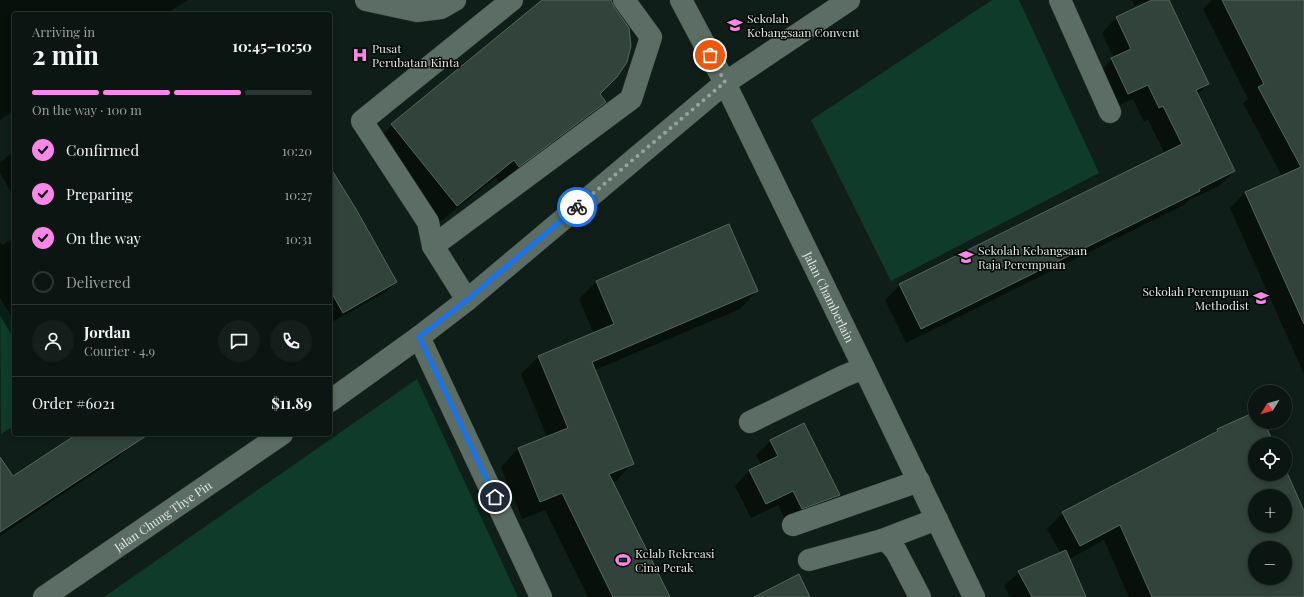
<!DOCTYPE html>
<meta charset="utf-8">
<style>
body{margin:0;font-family:"Playfair Display",serif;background:#141f1b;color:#f1f3f6;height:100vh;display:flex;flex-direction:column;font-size:15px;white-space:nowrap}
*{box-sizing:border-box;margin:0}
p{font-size:13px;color:#9a9f9f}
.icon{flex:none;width:22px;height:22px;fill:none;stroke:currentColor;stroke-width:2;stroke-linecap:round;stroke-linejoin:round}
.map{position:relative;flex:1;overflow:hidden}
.drawer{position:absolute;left:12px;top:12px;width:320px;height:424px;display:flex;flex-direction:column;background:#0b1612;border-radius:4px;box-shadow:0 2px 6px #0003,0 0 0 1px #2b3532}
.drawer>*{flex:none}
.needle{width:26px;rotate:233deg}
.buttons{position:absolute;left:1248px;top:385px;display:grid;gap:8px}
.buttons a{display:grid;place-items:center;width:44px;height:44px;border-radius:50%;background:#0b1612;box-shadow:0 2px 6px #0003,0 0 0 1px #2b3532;font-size:20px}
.pin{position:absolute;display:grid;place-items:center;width:34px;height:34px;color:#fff;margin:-17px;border:2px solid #fff;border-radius:50%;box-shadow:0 1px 4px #0007}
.courier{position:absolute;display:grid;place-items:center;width:40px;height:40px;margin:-20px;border:3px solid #1a73e8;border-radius:50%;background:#fff;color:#222;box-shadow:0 1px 5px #0007}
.head em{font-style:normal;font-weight:700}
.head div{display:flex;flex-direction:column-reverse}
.head{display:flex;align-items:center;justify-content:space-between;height:68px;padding:0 20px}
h1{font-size:26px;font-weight:700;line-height:30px}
.bar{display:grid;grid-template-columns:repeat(4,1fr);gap:6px 4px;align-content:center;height:48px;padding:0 20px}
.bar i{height:5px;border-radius:3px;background:#2b3532}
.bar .active{background:#fb87e6}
.bar p{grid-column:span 4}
.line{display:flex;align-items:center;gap:10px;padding:0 20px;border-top:1px solid #2b3532}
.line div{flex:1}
.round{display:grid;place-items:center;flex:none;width:42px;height:42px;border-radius:21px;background:#141f1b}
ol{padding:0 20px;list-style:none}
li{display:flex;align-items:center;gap:12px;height:44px}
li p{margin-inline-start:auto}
li .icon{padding:4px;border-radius:50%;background:#fb87e6;color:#111;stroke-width:4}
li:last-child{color:#9a9f9f}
li i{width:22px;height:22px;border:2px solid #2b3532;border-radius:50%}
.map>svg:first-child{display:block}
</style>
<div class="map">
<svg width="1304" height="597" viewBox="0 0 1304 597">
<rect width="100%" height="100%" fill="#0f1e18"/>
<g fill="#0f3b2b">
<path d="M992,0H1019L1099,173L891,281L811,120Z"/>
<path d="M0,298L14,321V426L1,434Z"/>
<path d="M417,379L518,597H104Z"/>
</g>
<g fill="#0007" fill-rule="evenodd">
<path d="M0,0H188L166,14H14V111L0,120Z"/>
<path d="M543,0H610L599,94L605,102L586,120L500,184L496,178L438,223L374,143L392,125Z"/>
<path d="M1132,0H1150L1135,6Z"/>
<path d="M1153,0H1168L1208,84L1197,95L1234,171L1219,186L1189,200L1184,205L906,343L885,300L900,285L1165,154L1148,120L1144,122L1133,99L1113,108L1097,73L1114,58L1102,33L1116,18Z"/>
<path d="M1212,0H1260L1304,87V374L1230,208L1245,193L1282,176L1243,103L1248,99L1203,9Z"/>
<path d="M14,151V197L0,173V163Z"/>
<path d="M330,169L396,282L386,292L332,322L330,318Z"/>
<path d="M14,238V339L0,315V242L2,245Z"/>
<path d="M596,282L757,291L740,309L595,370L633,463L616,481L612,482L669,597H588L545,510L522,519L501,467L518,449L547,437L521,374L538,357L594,334L579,299Z"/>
<path d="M1255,413V422H1263L1273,444H1255V474H1285V471L1304,513V597H1129L1104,540L1069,559L1085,597H1010L1004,586L1019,572L1061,554L1047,529L1063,513L1212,435L1218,429ZM1255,496H1285V526H1255ZM1255,548H1285V578H1255Z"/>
<path d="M71,434H124L131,445L117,458L0,536V458L13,478L73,437Z"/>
<path d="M771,441L839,495L824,510L787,523L778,505L751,518L735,486L749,471L761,465L756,455Z"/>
</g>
<g fill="#32433b" stroke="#54665e" fill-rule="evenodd">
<path d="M542,0H611L614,7L629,28L631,46L627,62L617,77L600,94L606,102L519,167L514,160L457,206L391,124Z"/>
<path d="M1152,0H1169L1209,84L1196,90L1235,171L1199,189L1200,191L921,329L899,284L1182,144L1163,106L1159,108L1148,85L1128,94L1111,58L1131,49L1116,17Z"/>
<path d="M1222,0H1304V324L1245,192L1301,167L1258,87L1264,84Z"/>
<path d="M330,167L356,209L397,282L343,313L330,290Z"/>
<path d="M729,224L758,291L592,362L634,464L609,474L670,597H613L562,493L540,502L518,448L568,428L538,356L614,324L596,281Z"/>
<path d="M1255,412V422H1264L1274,444H1255V474H1285V468L1304,511V597H1152L1120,525L1080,546L1062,512L1218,431L1217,429ZM1255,496H1285V526H1255ZM1255,548H1285V578H1255Z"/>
<path d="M804,423L840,495L802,509L793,491L766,504L749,470L778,456L770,440Z"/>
<path d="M77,434H149L0,532V457L13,476Z"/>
<path d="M1066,550L1086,597H1032L1018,571Z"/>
<path d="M799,574L810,597H754Z"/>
</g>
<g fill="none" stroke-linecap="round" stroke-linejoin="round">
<g stroke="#2d3531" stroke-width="23">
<g id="minor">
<path d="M366,0L417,11L441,8L455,0"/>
<path id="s1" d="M681,0L725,83L864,368L974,597"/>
<path d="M1060,0L1110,112"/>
<path d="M433,246L631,99L651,37L624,0"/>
<path d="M467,300L433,246L428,222L362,121L512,0"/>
<path d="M419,337L541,597"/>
<path d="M330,401L419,337L467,300L725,83L849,0"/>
<path d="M750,422L844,376L864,368"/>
<path d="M793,525L919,481"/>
<path d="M882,540L937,519"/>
<path d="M809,560L882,540L890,544L896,551L920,597"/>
<path id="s2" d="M44,597L282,434"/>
</g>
</g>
<use href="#minor" stroke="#5b6d64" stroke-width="22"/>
</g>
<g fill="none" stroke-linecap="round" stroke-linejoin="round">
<path stroke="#97a39d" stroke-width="4" stroke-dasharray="0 7.2" d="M577,207L725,82L710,55"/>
<path stroke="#1a73e8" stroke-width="5" d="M495,497L419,337L467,300L577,207"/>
</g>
<defs>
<g id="school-bare" transform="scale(1.2)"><path d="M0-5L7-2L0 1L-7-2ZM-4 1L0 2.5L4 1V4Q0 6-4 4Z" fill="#fb87e6" stroke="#030705" stroke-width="2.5" paint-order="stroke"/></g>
<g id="hospital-bare" transform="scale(1.2)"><path d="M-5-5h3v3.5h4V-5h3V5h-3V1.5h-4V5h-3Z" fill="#fb87e6" stroke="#030705" stroke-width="2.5" paint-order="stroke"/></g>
<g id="stadium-bare" transform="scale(1.2)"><path d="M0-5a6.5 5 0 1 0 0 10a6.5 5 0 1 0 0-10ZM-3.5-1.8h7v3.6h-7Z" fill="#fb87e6" stroke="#030705" stroke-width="2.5" paint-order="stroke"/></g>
</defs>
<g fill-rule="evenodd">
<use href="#school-bare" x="735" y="25"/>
<use href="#hospital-bare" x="360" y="55"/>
<use href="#school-bare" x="966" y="257"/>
<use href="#school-bare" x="1261" y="298"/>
<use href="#stadium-bare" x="623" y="560"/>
</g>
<g text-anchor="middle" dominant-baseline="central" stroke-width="3" stroke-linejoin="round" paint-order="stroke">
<g font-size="12" fill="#e0eae5" stroke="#030705" text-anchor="start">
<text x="747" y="18">Sekolah<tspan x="747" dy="14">Kebangsaan Convent</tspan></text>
<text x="372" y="48">Pusat<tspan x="372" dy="14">Perubatan Kinta</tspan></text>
<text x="978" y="250">Sekolah Kebangsaan<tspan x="978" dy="14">Raja Perempuan</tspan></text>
<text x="1249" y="291" text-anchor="end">Sekolah Perempuan<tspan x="1249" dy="14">Methodist</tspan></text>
<text x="635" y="553">Kelab Rekreasi<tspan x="635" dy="14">Cina Perak</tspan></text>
</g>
<g font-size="12" fill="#e0eae5" stroke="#030705">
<text stroke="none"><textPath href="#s1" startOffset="332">Jalan Chamberlain</textPath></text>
<text stroke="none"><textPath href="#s2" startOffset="144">Jalan Chung Thye Pin</textPath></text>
</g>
</g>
</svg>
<div class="buttons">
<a><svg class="needle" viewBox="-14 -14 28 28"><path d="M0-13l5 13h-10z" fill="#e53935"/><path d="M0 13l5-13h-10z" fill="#9a9f9f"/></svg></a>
<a><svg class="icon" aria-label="locate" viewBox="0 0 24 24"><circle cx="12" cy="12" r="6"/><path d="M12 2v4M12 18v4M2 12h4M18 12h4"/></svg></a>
<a>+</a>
<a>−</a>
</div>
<div class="pin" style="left:710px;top:55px;background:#ea580c"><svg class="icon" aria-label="bag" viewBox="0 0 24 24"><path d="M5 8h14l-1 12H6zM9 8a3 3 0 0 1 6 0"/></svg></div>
<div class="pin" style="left:495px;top:497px;background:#1f2937"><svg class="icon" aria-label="home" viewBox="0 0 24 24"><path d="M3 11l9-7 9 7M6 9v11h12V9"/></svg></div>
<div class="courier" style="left:577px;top:207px"><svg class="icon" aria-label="bike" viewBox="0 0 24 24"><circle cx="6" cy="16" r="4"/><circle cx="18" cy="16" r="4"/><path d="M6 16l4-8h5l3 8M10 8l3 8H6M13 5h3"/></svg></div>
<section class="drawer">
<div class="head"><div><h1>2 min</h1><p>Arriving in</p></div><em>10:45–10:50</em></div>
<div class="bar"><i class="active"></i><i class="active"></i><i class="active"></i><i></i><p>On the way · 100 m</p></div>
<ol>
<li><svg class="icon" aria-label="check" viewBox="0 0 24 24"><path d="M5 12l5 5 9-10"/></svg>Confirmed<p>10:20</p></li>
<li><svg class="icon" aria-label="check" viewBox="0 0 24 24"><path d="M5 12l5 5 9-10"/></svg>Preparing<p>10:27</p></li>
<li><svg class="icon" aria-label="check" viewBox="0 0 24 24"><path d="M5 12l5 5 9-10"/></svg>On the way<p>10:31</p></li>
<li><i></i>Delivered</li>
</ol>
<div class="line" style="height:72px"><a class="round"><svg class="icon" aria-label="person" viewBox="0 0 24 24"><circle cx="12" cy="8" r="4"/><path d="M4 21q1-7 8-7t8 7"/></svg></a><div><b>Jordan</b><p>Courier · 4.9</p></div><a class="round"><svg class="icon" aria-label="chat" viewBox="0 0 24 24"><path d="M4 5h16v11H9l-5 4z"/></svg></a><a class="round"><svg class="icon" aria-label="phone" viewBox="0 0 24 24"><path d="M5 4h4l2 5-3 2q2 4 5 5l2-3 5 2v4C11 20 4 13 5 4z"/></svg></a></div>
<div class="line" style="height:52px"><div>Order #6021</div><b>$11.89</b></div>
</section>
</div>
